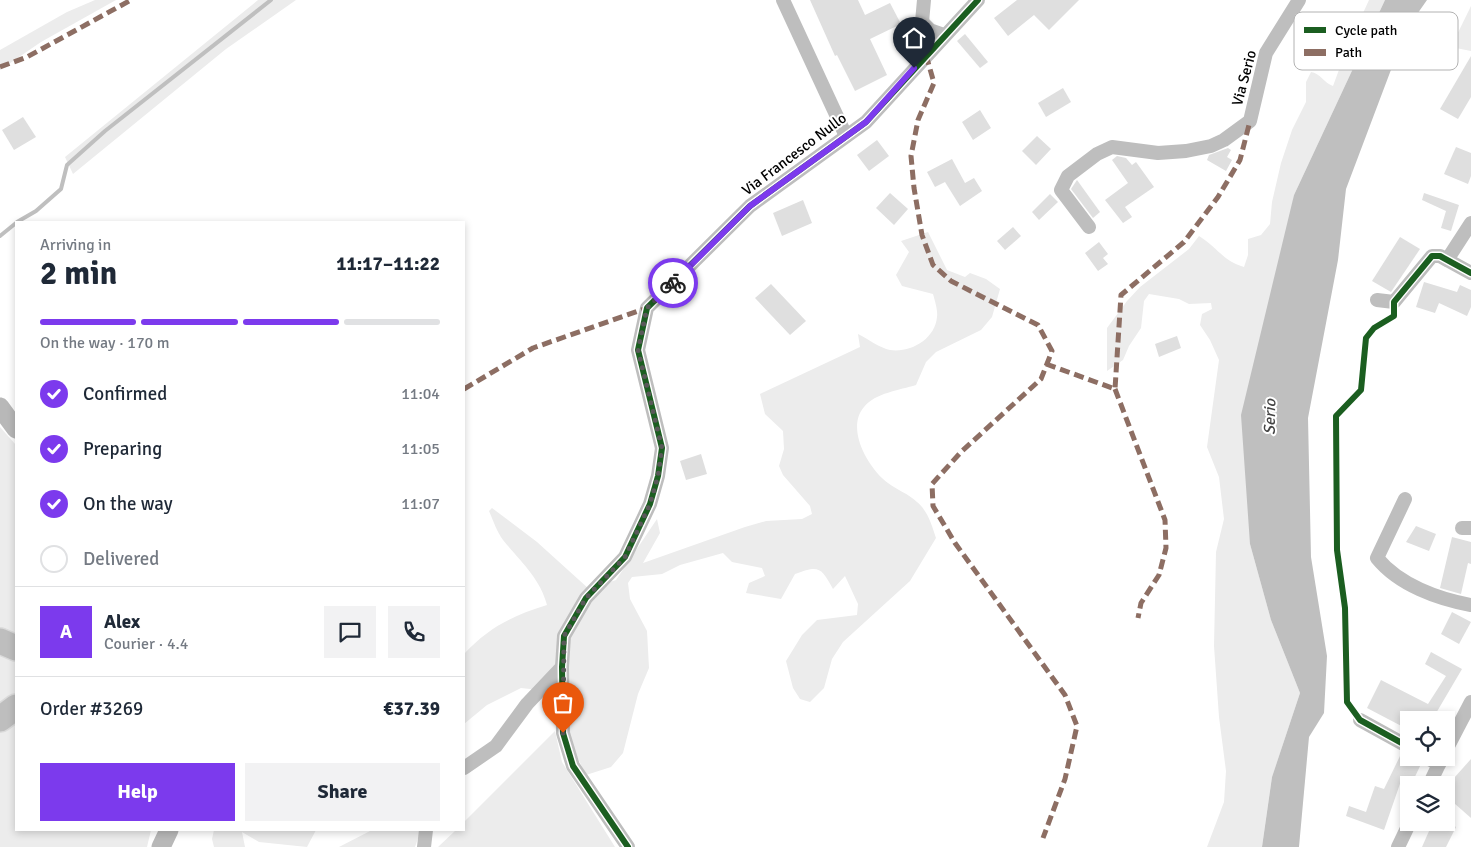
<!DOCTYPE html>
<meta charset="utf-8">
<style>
body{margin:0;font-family:Signika,sans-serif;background:#f2f2f3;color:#1f2937;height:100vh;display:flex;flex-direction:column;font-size:19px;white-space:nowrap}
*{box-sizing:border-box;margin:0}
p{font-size:16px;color:#747a83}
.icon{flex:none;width:28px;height:28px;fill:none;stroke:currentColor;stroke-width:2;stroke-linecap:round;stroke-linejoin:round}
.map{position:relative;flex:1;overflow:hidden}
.side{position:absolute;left:15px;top:221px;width:450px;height:610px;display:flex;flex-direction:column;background:#fff;border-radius:0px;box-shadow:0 2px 8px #0003}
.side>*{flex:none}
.tools{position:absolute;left:1400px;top:711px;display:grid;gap:10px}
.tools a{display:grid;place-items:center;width:55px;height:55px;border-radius:0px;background:#fff;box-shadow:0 2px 8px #0003;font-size:25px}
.pin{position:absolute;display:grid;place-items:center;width:42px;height:42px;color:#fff;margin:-51px -21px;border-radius:50% 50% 50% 0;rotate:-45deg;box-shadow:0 0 5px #0007}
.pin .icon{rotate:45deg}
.courier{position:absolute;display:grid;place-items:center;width:50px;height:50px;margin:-25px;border:4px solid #7c3aed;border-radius:50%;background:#fff;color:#222;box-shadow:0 1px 6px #0007}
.overview em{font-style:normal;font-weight:700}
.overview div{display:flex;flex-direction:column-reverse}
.overview{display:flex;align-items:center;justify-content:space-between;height:85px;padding:0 25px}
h1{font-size:32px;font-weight:700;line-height:38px}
.bar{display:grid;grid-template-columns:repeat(4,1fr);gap:8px 5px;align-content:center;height:60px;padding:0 25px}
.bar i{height:6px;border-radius:4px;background:#e0e1e3}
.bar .selected{background:#7c3aed}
.bar p{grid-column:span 4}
.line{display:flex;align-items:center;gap:12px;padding:0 25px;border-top:1px solid #e0e1e3}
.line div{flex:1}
.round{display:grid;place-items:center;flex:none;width:52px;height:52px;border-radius:0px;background:#f2f2f3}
ol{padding:0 25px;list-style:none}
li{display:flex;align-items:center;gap:15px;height:55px}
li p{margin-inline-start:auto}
li .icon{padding:5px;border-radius:50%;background:#7c3aed;color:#fff;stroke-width:4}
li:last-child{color:#747a83}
li i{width:28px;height:28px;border:2px solid #e0e1e3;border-radius:50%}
.primary-button{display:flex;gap:10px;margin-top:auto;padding:10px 25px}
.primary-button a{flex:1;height:58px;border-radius:0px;background:#7c3aed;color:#fff;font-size:20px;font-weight:700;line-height:58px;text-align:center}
.primary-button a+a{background:#f2f2f3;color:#1f2937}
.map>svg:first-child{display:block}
</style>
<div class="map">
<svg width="1471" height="847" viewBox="0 0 1471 847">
<rect width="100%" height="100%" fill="#fff"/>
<g fill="#ececec">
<path d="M95,0H116L41,42L0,70V50L67,12Z"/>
<path d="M258,0H296L226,49L73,174L65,157Z"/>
<path d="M1369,0H1385L1294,195L1250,544L1271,620L1300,693L1272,777L1262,847H1207L1224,802L1226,771L1219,717L1214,646L1216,552L1224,519L1219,477L1207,447L1219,360L1210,340L1200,325L1202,314L1212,309L1211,303L1189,304L1179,299L1149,294L1144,301L1141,328L1129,346L1123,360L1107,371V328L1127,301L1140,287L1189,249L1199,236C1217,247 1223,261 1244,267L1248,255V239L1261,235L1270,224L1272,202L1281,163L1292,130L1306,102V82L1311,72C1320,73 1324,83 1333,86L1347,48Z"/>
<path d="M1471,6V51L1451,47Z"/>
<path d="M928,232L947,270L965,277L970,273L986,279L1000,289L992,317L981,330L936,352L926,362L916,385C900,390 875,393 864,407C845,429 869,469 888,483C897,490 909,494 917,502C928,511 932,526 936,538L910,581L843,642L832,659L824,688L810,702L800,699L793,688L786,661L802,635L817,620L857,615L858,604L845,576L833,589C821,567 819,565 795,574L781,599L746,593L749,583L765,576L762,568L732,562L723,553L680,565L662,574L632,577L628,583L630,599L647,631L649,668L638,694L623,753L611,767L586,775L551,704L548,691L521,688L487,705L464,724V654C489,627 512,616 547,605C540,578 520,561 503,540C497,532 493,520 489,511L492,508L537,542L589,589L616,580L657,519L660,533L643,563L745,527L766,521L802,519L812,514L810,506L783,475L779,466L784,449L783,431L765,414L760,394L860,347L858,334C868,339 880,348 890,350C911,353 935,339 937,317C938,311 935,301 933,294L902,286L896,275L909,252L901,241Z"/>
<path d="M0,427L16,445V645L0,638Z"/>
<path d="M0,654L16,659V702L0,713Z"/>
<path d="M16,717V830H151L147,847H0V729Z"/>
<path d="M555,731L562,762L615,847H438L456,830H464V822Z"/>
<path d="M214,830H316L307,847L259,842L242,832L245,847H214L212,839Z"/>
<path d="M372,830H421L415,847H339Z"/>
</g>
<path fill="#bfbfbf" d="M1385,0H1427L1406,30L1346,189L1338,260L1308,418L1311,557L1327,656L1324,713L1309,737L1299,847H1262L1272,777L1300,693L1271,620L1250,544L1241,415L1294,195Z"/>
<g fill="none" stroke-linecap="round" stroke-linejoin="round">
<g stroke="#bfbfbf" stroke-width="4">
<path d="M17,222L36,211L61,189L67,165L105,131L271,0"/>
<path d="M0,236L16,223"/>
</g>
</g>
<g fill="#dfdfdf">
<path d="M810,0H858L865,15L890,3L901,24L870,39L887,75L855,91L837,55L835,56Z"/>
<path d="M1017,0H1079L1049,30L1034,15L1008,36L994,18Z"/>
<path d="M965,34L988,62L980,68L957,41Z"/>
<path d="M1471,56V97L1458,119L1440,109Z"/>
<path d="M1063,88L1071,102L1046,117L1038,103Z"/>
<path d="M980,110L991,128L973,140L962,122Z"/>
<path d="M23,117L36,137L14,150L2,130Z"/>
<path d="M1037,136L1051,149L1036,165L1022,151Z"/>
<path d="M877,140L889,156L869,171L857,155Z"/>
<path d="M1456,147L1471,153V176L1468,184L1444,174Z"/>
<path d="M1228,148L1231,150L1227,157L1232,160L1226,171L1207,160L1209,155Z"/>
<path d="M1117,156L1126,158L1132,165L1136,162L1154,187L1125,207L1132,217L1123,223L1105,200L1128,183L1112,160Z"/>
<path d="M952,159L965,183L974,178L982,191L960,206L945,182L935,187L927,172Z"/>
<path d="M1077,180L1100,212L1093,218L1071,189Z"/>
<path d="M890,193L908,209L894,225L876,208Z"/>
<path d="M1424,193L1459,205L1451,231L1441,228L1446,211L1422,200Z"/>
<path d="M1050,194L1058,202L1039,220L1032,212Z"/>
<path d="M803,200L812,223L782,236L773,213Z"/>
<path d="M1013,227L1021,236L1005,250L997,241Z"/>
<path d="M1400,237L1420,249L1391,292L1372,281Z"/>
<path d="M1099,242L1108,254L1103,258L1108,264L1098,271L1085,253Z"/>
<path d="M1424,282L1457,292L1460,285L1471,290V307L1467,316L1439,303L1435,313L1416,307Z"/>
<path d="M771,284L806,321L790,335L755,298Z"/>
<path d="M1177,336L1181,348L1159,357L1155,344Z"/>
<path d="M701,454L707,474L686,480L680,461Z"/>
<path d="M1416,526L1436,534L1429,551L1406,542Z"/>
<path d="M1452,537L1471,542V564L1468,563L1461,594L1440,588Z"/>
<path d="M1452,612L1471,622L1459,644L1441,634Z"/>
<path d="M1431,652L1462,669L1432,720H1409V730L1367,708L1381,680L1428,704L1446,676L1425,664Z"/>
<path d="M1401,754L1421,764L1412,783L1402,778L1384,830L1346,816L1349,806L1366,812L1375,786L1384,789Z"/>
<path d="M1471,759V818L1446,796V787Z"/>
<path d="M1433,822H1447L1456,827L1446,847H1422Z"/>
</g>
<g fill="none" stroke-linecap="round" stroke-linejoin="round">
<g stroke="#dbdbdb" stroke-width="28">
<g id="highway">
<path d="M0,641L16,648"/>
<path d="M0,719L16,707"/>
</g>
</g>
<g stroke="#bebebe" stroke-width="14">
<path d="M783,0L846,136"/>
<path d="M922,22L924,0"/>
<path d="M926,55L919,37L922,22L930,30L944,35"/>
<path d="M1089,227L1061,190L1068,176L1097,154L1112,147L1158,153L1186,151L1211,146L1224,140L1250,121L1266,53L1299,0"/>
<path d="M1447,260L1471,223"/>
<path d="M1377,300L1394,302L1432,256H1440L1471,273"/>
<path d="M1405,499L1377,558C1399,585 1438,599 1471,605"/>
<path d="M1462,528H1471"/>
<path d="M1360,720L1409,747"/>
<path d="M1446,750L1471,702"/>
<path d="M1427,758L1439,764"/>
<path d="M464,768L496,746L527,704L562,667"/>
<path d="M1429,785L1442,758"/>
<path d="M424,847L426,830"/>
<path d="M628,847L573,766L563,733L562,667L564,636L586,598L625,557L650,504L658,476L662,448L638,350L647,308L750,206L866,122L978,0"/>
<path d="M1398,847L1410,822"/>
</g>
<g stroke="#b8b8b8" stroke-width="19">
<path d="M0,407L16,429"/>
<path d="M161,847L169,830"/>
</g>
<use href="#highway" stroke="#bebebe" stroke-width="25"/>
<g stroke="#8d6e63" stroke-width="5" stroke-dasharray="10 5" stroke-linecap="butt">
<path d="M926,55L934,83L918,120L911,156L914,188L922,235L933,265L951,281L1038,325L1052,351L1041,379L961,452L932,484L933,506L955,543L1065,695L1077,726L1065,779L1043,838"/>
<path d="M0,67L27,57L131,0"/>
<path d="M1046,364L1115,389L1121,295L1184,242L1218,197L1240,160L1250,121"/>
<path d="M464,389L533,348L647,308"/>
<path d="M1115,389L1165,520L1166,548L1159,575L1141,603L1138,618"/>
<path d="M1427,758L1435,762"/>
</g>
<g stroke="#fff" stroke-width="9">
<g id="cycleway">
<path d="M1409,747L1360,720L1347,702L1345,608L1337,550L1336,416L1361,390L1366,338L1374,328L1394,316V302L1432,256H1440L1471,273"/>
<path d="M628,847L573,766L563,733L562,667L564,636L586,598L625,557L650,504L658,476L662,448L638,350L647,308L750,206L866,122L978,0"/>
</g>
</g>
<use href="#cycleway" stroke="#1b5e20" stroke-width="6"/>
</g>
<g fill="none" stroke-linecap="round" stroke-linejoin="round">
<path stroke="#595959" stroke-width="5" stroke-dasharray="0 9" d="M563,733L564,636L586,598L625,557L650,504L658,476L662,448L638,350L647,308L673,283"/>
<path stroke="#7c3aed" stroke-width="6" d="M673,283L750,206L866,122L914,68"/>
</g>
<g text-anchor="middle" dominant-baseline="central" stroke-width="4" stroke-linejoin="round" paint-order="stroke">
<g font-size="15" fill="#000" stroke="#fff">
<text transform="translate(1244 78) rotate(-75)">Via Serio</text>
<text transform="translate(794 154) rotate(-37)">Via Francesco Nullo</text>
</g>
<g font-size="16" font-style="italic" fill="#444" stroke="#fff">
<text transform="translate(1270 417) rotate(-89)">Serio</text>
</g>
</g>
<rect x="1294" y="12" width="164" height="58" rx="8" fill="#fff" stroke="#b2b2b2" stroke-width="1"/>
<rect x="1304" y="27" width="22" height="6" fill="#1b5e20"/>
<rect x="1304" y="49" width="22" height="7" fill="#8d6e63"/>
<g font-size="14" fill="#000">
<text x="1335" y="35">Cycle path</text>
<text x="1335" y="57">Path</text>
</g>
</svg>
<div class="tools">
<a><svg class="icon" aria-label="locate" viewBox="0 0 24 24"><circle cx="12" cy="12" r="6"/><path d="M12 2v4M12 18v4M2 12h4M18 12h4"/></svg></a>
<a><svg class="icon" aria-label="layers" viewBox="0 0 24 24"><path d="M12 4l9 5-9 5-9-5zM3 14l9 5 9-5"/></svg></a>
</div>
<div class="pin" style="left:563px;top:733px;background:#ea580c"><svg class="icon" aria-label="bag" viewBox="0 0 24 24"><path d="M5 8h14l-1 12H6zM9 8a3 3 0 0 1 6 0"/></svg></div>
<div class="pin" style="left:914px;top:68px;background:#1f2937"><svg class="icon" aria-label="home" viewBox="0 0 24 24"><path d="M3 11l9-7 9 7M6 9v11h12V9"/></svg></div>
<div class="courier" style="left:673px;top:283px"><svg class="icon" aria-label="bike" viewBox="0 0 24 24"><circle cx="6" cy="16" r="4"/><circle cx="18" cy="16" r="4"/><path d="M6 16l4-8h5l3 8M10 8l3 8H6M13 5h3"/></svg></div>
<section class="side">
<div class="overview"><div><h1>2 min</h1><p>Arriving in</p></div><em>11:17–11:22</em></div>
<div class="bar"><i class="selected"></i><i class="selected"></i><i class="selected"></i><i></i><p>On the way · 170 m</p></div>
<ol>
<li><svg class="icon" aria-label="check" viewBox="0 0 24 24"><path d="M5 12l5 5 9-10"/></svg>Confirmed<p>11:04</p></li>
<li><svg class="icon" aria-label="check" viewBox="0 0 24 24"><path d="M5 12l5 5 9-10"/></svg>Preparing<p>11:05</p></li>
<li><svg class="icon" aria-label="check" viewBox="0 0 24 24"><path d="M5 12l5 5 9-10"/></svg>On the way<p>11:07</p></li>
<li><i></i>Delivered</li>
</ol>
<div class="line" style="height:90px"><b class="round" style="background:#7c3aed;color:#fff">A</b><div><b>Alex</b><p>Courier · 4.4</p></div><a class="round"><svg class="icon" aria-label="chat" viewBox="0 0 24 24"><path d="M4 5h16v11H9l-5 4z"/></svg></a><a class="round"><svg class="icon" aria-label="phone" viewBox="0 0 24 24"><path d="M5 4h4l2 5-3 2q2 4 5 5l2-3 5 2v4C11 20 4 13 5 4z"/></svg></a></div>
<div class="line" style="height:65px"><div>Order #3269</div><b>€37.39</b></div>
<div class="primary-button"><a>Help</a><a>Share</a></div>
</section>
</div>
